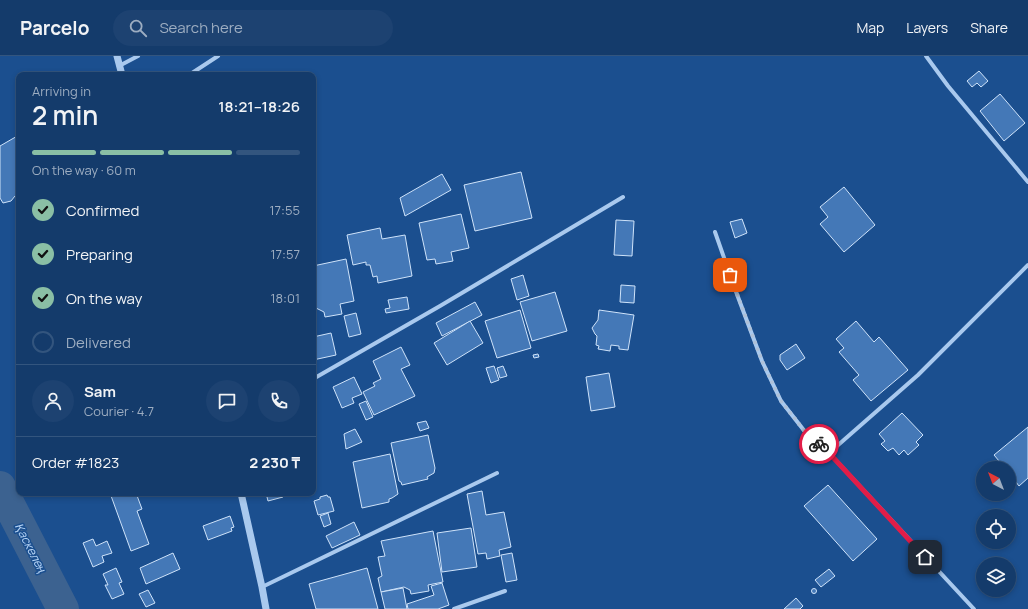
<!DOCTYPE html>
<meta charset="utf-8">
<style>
body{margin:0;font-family:Manrope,sans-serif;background:#1d4271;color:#f1f3f6;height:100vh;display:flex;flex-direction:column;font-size:15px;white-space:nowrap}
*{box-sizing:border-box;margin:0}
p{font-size:13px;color:#9dadc1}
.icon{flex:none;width:22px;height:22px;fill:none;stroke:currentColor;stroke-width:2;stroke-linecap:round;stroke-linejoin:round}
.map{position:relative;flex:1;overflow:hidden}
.sheet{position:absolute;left:16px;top:16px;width:300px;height:424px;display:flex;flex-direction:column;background:#143b6b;border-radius:8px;box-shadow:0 2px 6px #0003,0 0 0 1px #33557e}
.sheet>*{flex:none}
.needle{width:26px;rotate:318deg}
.controls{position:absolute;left:976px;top:405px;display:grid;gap:8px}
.controls a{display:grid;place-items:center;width:40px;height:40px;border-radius:50%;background:#143b6b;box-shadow:0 2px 6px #0003,0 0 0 1px #33557e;font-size:20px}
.pin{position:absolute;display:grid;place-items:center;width:34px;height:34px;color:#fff;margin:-17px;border-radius:8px;box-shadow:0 2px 6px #0006}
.courier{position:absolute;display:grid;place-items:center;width:40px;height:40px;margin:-20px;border:3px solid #e11d48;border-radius:50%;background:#fff;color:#222;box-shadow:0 1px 5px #0007}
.headline em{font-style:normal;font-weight:600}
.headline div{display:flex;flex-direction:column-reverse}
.headline{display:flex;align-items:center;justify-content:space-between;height:68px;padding:0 16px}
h1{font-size:26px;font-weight:600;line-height:30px}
.bar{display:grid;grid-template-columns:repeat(4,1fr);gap:6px 4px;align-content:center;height:48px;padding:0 16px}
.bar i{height:5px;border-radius:3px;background:#33557e}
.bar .on{background:#8abfa5}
.bar p{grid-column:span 4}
.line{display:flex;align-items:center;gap:10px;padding:0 16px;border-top:1px solid #33557e}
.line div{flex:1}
.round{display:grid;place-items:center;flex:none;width:42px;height:42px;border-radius:21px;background:#1d4271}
ol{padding:0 16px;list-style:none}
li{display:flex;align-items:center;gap:12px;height:44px}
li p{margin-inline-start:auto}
li .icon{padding:4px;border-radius:50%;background:#8abfa5;color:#111;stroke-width:4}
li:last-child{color:#9dadc1}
li i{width:22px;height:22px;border:2px solid #33557e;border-radius:50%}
header{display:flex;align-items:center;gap:24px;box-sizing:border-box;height:56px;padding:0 20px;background:#143b6b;border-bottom:1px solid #33557e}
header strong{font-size:19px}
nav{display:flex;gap:22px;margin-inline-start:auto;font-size:14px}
.search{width:280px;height:36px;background:#1d4271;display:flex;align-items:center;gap:10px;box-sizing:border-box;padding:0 14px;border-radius:22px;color:#9dadc1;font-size:15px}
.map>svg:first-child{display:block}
</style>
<header>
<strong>Parcelo</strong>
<div class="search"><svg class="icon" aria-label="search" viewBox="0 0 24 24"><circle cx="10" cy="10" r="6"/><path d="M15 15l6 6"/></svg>Search here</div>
<nav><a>Map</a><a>Layers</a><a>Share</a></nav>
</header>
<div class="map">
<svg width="1028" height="553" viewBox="0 0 1028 553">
<rect width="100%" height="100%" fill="#1b4f8f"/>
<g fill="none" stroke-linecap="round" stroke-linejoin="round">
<path stroke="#3c6290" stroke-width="32" d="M0,431L63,553"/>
</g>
<g fill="#4478b7" stroke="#cfe3fa">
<path d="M979,15L988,25L981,31L977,27L972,31L967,25Z"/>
<path d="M1000,38L1025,67L1004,85L980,55Z"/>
<path d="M19,79V138L15,140L11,145L3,147L0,142V90Z"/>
<path d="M521,116L532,162L475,175L464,129Z"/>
<path d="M442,118L451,134L405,160L400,142Z"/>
<path d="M844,131L875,169L844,196L820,168L828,161L820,151Z"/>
<path d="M461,158L469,192L451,196L453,205L436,208L435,203L427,204L419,167Z"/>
<path d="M742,163L747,177L735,182L730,166Z"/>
<path d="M616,164L634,165L632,200L614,199Z"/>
<path d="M380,172L382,183L405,179L412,220L378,227L377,220L373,221L370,209H366V206L353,209L347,179Z"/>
<path d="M346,203L354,245L340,248L342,258L325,261L324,256L316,252H313V210Z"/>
<path d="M523,219L529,240L517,244L511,223Z"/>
<path d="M621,229L635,230L634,247L620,246Z"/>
<path d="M555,236L567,275L532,285L520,246Z"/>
<path d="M407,241L409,253L386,257L385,253L390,252L388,244Z"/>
<path d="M475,246L482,259L442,280L436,267Z"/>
<path d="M520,254L531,292L497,302L485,265Z"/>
<path d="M599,254L634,259L628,294L619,293V290L611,289L610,295L598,293L599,290L596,289L597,280L595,278L592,272L598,264Z"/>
<path d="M356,257L361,278L349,281L344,260Z"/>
<path d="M470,265L483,287L447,309L434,287Z"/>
<path d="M856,265L874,286L879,281L908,314L871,345L853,324L859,319L839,296L844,292L836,283Z"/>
<path d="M331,277L336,299L313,304V281Z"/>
<path d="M796,288L805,302L787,314L780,304V299Z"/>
<path d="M401,291L410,309L401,313L415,340L374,359L363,336L375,330L373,327L381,323L373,305Z"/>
<path d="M538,298L539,301L534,302L533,299Z"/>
<path d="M494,310L499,324L491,327L486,312Z"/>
<path d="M503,310L507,320L500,322L497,312Z"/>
<path d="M609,317L615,351L591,355L586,321Z"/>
<path d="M354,321L362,338L352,342L354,347L342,352L333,331Z"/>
<path d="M366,345L373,361L366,364L359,348Z"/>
<path d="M902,357L923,379L916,386L919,389L908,399L904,394L899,399L893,392L888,395L881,388L885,385L879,378Z"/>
<path d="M426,365L429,372L420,375L417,367Z"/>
<path d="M1028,371V422L1019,430L1009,417V412H1005L994,399Z"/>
<path d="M355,373L362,386L346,393L344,378Z"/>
<path d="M428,379L435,412L434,417L427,421L428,423L402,429L401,426L399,425L391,387Z"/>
<path d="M390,398L398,438L392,442L389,443V446L362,452L353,406Z"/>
<path d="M828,429L877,483L853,505L804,450Z"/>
<path d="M482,435L486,459L504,456L511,491L499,494L500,500L487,503L486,497L478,498L467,438Z"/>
<path d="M110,437H136L142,453L137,455L149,488L131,495Z"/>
<path d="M266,437H282L283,441L268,445Z"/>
<path d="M327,439L328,441H330L334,455L318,459L314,445L320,443V441Z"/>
<path d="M328,457L331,468L324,471L320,460Z"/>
<path d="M230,460L234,471L231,472L232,475L208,484L203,470Z"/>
<path d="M354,466L360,479L332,492L326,480Z"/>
<path d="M471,472L477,511L442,516L437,477Z"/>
<path d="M433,475L443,526L428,529L429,535L411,538L410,534L404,531L381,536L378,522L382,520L378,501L385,500L381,485Z"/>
<path d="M93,483L96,490L107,485L112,497L102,500L104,506L93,511L83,487Z"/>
<path d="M173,497L180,513L146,528L140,512Z"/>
<path d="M512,497L517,524L506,526L501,499Z"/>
<path d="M116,512L122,526L119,527L124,538L112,543L105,529H108L103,518Z"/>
<path d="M367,512L378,553H316L309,528Z"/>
<path d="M829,513L835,520L821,531L815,524Z"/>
<path d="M442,527L449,549L438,553H408L407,548L434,539L431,530Z"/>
<path d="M403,532L407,553H385L381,536Z"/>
<circle cx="814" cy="535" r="2.5"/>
<path d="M148,534L155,547L146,551L139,538Z"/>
<path d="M796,542L803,550L800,553H784Z"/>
</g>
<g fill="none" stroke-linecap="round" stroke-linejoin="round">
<g stroke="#a9c9ee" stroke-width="4">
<path d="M926,0L948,30L1028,126"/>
<path d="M119,10L138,0"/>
<path d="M189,19L218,0"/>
<path d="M715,176L735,233L762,305L781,345L806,377L829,397"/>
<path d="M313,323L440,250L623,141"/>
<path d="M262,531L497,417"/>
<path d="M454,553L505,535"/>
<path d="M974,553L829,397L918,319L1028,209"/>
</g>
<g stroke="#a9c9ee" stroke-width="7">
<path d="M117,0L122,19"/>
<path d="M241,437L262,531L266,553"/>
</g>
</g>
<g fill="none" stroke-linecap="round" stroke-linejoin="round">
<path stroke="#afc1d8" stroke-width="4" stroke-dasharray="0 7.2" d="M730,219L762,305L781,345L806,377L819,388"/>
<path stroke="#e11d48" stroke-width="5" d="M819,388L829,397L925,501"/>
</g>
<g text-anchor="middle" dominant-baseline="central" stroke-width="3" stroke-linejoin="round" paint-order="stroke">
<g font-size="12" font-style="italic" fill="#b5d3f5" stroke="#1b4f8f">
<text transform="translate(31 492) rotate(63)">Қаскелең</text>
</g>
</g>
</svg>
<div class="controls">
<a><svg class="needle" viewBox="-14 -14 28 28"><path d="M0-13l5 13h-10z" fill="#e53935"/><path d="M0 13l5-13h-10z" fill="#9dadc1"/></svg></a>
<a><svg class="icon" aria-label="locate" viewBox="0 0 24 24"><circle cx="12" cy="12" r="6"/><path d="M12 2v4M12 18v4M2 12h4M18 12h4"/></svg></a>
<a><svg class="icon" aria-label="layers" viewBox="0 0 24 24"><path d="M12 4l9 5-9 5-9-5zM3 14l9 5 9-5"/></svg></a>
</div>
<div class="pin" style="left:730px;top:219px;background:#ea580c"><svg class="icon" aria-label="bag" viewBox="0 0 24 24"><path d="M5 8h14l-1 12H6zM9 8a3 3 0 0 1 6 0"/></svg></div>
<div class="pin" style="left:925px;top:501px;background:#1f2937"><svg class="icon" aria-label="home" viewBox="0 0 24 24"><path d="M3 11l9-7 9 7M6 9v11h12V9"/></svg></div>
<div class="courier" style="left:819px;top:388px"><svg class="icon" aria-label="bike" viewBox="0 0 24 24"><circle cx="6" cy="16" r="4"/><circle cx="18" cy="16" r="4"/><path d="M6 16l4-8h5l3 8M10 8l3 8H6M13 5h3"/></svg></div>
<section class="sheet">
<div class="headline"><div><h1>2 min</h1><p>Arriving in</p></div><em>18:21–18:26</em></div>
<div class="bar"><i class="on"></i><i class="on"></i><i class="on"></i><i></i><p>On the way · 60 m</p></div>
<ol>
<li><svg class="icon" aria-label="check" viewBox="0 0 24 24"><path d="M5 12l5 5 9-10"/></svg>Confirmed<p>17:55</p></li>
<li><svg class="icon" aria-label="check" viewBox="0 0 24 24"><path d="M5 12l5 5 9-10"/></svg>Preparing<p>17:57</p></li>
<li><svg class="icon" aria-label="check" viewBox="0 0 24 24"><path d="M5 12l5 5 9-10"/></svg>On the way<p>18:01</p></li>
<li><i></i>Delivered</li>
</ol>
<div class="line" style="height:72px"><a class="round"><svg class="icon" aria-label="person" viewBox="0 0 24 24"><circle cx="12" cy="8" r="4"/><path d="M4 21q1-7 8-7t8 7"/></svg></a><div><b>Sam</b><p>Courier · 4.7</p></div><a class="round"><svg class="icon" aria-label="chat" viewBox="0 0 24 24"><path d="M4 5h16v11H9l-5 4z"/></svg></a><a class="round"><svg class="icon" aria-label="phone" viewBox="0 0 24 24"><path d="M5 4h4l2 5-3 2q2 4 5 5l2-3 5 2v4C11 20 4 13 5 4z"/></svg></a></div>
<div class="line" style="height:52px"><div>Order #1823</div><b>2 230 ₸</b></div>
</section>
</div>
